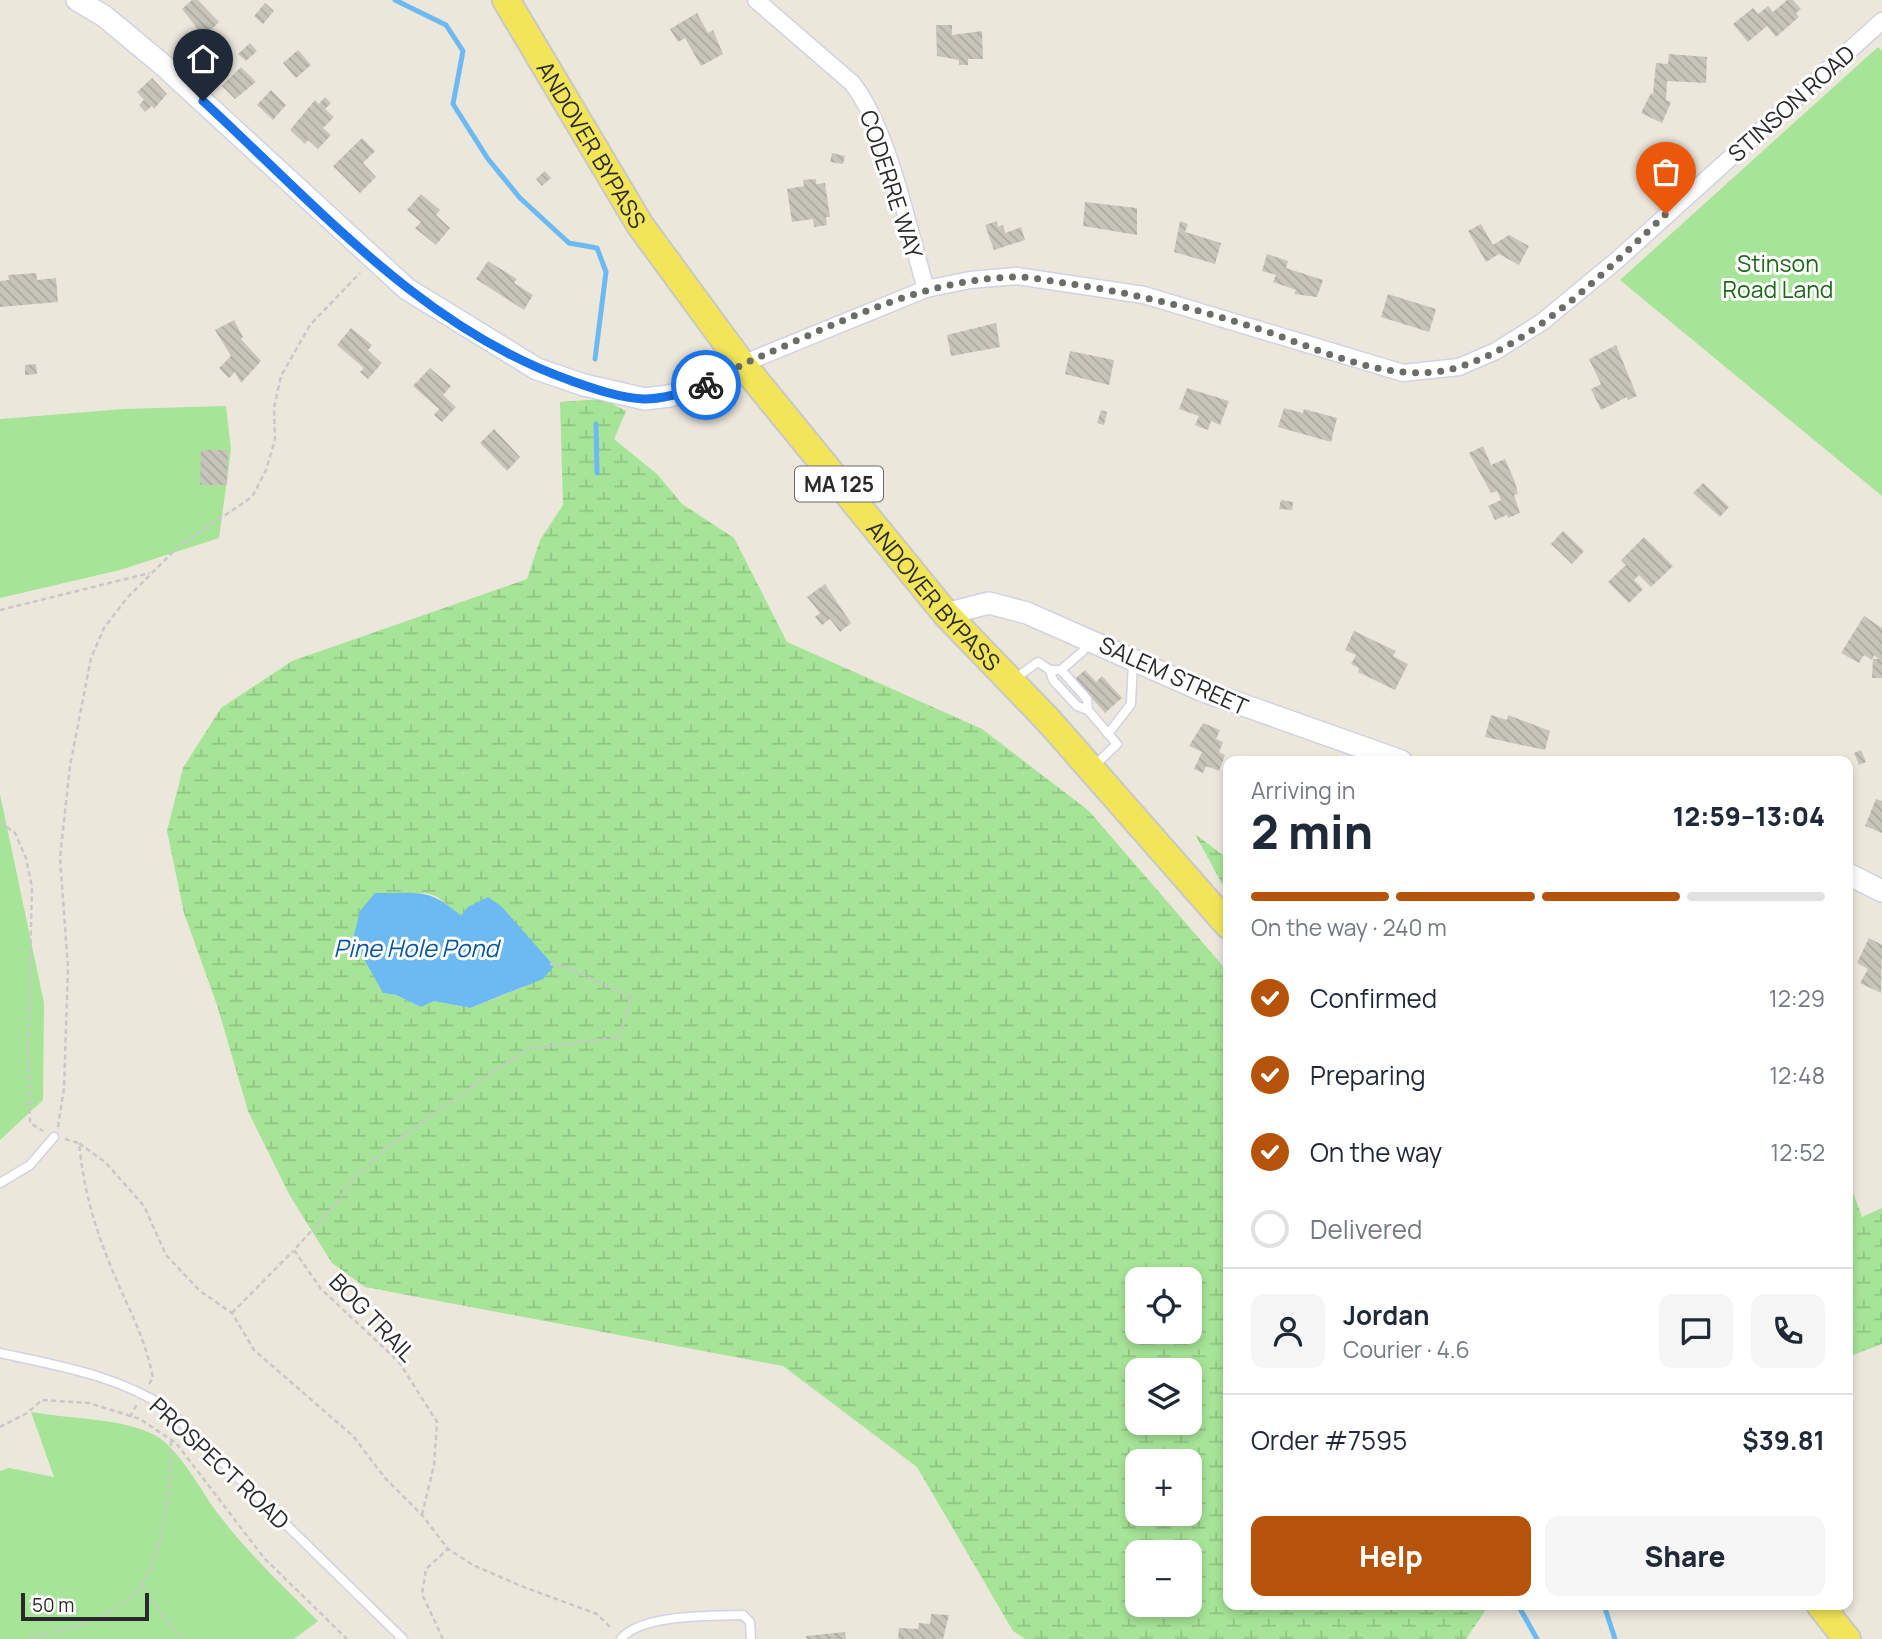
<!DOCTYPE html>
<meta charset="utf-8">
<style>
body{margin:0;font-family:Manrope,sans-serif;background:#f6f6f7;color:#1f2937;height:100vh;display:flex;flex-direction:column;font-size:26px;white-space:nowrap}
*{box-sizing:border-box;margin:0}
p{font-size:23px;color:#747a83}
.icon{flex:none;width:38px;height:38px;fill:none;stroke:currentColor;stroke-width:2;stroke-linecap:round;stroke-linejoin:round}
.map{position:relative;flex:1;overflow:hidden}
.side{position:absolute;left:1223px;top:756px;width:630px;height:854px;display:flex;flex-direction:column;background:#fff;border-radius:14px;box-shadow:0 4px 10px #0003}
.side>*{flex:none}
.controls{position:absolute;left:1125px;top:1267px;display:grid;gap:14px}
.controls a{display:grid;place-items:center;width:77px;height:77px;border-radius:14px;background:#fff;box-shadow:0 4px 10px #0003;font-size:35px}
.scale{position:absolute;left:21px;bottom:18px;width:128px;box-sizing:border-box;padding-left:7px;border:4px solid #2a2a2a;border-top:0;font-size:19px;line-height:24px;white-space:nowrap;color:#2a2a2a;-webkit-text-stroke:5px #fff;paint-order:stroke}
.pin{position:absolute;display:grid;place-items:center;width:60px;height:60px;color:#fff;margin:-72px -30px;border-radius:50% 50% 50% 0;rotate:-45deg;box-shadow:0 0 7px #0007}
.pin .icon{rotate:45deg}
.courier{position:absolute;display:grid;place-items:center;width:70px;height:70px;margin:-35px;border:5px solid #1a73e8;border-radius:50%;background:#fff;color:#222;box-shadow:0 2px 9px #0007}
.head em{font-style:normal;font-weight:800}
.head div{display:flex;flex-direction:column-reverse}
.head{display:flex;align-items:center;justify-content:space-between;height:119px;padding:0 28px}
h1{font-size:46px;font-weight:800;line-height:52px}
.bar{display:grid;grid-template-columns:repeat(4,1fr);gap:10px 7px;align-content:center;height:84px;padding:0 28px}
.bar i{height:9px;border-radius:5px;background:#e0e1e3}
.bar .selected{background:#b45309}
.bar p{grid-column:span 4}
.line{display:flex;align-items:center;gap:18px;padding:0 28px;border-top:2px solid #e0e1e3}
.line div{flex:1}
.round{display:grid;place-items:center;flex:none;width:74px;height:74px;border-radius:14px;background:#f6f6f7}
ol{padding:0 28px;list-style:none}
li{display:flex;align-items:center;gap:21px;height:77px}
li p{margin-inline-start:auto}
li .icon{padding:7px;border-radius:50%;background:#b45309;color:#fff;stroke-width:4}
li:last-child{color:#747a83}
li i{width:38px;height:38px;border:4px solid #e0e1e3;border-radius:50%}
.cta{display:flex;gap:14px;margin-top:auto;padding:14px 28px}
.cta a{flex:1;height:80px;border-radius:14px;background:#b45309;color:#fff;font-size:28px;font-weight:800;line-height:80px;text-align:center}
.cta a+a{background:#f6f6f7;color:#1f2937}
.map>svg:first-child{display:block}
</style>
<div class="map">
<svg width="1882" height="1639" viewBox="0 0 1882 1639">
<defs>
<pattern id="wetland-marsh" width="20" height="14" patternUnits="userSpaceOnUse" patternTransform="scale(1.75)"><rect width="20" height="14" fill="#a6e497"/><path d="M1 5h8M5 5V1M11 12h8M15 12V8" fill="none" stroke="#8fc482"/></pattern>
<pattern id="building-back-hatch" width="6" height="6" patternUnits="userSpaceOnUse" patternTransform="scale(1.75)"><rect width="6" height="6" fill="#c7c5ba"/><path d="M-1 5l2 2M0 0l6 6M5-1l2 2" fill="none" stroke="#aba9a0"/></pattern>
</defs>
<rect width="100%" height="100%" fill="#ece7db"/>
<g fill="#a6e497">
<path d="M1878,47L1882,51V496L1620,280Z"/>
<path d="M226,406L231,450L219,538L120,570L0,598V419L124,409Z"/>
<path d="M0,794L44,1003L43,1100L0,1140Z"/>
<path d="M31,1412C68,1419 125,1418 156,1436C180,1449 202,1493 219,1515C248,1553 284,1587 318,1621L294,1639H0V1471L9,1468L54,1477Z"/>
</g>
<g fill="url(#wetland-marsh)" fill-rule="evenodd">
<path d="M603,399L626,411L614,439L657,474L682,504L734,538L787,642L982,729L1089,811L1228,972V1605H1489L1466,1639H1025L1013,1631L917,1467L783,1366L365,1287L332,1263L290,1196L248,1111L218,1008L184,913L167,831L183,768L221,708L292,661L527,579L540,540L563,505L560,402ZM425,893L436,896L461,916L502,907L523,934L524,987L470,1008L434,1001L421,1007L396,995L383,993L404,894ZM1138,1279H1190V1332H1138ZM1138,1370H1190V1423H1138ZM1138,1461H1190V1514H1138ZM1138,1552H1190V1605H1138Z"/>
<path d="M1195,834L1228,859V895Z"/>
<path d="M1848,1179L1862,1217L1882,1208V1344L1848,1357Z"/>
</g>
<path fill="#6cbaf1" d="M375,893C416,894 428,886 461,916L468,907L488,897L502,907L554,966L543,979L470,1008L434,1001L421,1007L396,995L383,993L353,939L360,911Z"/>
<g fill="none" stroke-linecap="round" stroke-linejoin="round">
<g stroke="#6cbaf1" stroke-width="5">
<path d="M395,0L446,25L463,51L453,104L488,159L520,198L569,243L597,248L606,272L595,359"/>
<path d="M596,424L597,473"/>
<path d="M1518,1605L1537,1639"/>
<path d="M1604,1605L1615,1639"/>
</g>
</g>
<g fill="url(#building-back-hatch)">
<path d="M192,0H198L219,22L204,37L182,9Z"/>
<path d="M1787,0H1793L1801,9L1796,13L1799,17L1776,37L1767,26L1748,42L1733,24L1753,8L1758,14L1768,6L1773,12Z"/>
<path d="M265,3L274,11L263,24L254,16Z"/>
<path d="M697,13L708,33L713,30L723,54L701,66L685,38L678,42L670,29Z"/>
<path d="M936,25H952V35L982,31L983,59H968V65H959V60L937,56Z"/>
<path d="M250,43L257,51L246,61L238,54Z"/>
<path d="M298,50L311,65L296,78L283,63Z"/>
<path d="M1669,54L1707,57L1706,83L1667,81L1666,100L1671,102L1662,123L1641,113L1651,93L1653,94L1656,63L1668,64Z"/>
<path d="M241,67L256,82L235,99L222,86Z"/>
<path d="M152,78L167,94L154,109L152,106L145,112L139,105L144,100L137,92Z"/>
<path d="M271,90L286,105L273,120L257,105Z"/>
<path d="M325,97L331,103L325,109L334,117L323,128L331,135L318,149L308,140L305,144L290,130L315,100L319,104Z"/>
<path d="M362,138L375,151L363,163L376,177L360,193L333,166Z"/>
<path d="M832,153L845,156L843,164L830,162Z"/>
<path d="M545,171L551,178L542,186L536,179Z"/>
<path d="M816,179V184L825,183L830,217H826L827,225L814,227L813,219L792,222L787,189L804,186L803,180Z"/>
<path d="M421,194L440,210L436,215L450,228L436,245L415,228L421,222L407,210Z"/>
<path d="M1085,202L1137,208V235L1083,226Z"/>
<path d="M997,221L998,227L1003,225L1005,233L1021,227L1025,240L994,250L985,225Z"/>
<path d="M1180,221L1188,224L1185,232L1221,243L1215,264L1174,252Z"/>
<path d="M1481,224L1493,245L1509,235L1529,246L1519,265L1499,254L1486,262L1468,231Z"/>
<path d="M1267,254L1288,261L1286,268L1323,280L1317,297L1294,294L1296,290L1273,282L1276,275L1262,271Z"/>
<path d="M488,261L517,279L514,283L533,295L524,310L476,279Z"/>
<path d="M36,273L37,280L56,278L58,302L0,307V281L9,280L8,275Z"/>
<path d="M1388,294L1436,309L1429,332L1381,317Z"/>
<path d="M234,320L243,337L241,339L261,361L241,383L235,372L229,378L219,368L231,356L215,330Z"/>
<path d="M996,323L1000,347L951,356L947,335Z"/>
<path d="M351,328L372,345L368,350L382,363L368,379L360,372L364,368L337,345Z"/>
<path d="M1616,345L1637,396L1628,400L1627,397L1601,410L1591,389L1601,384L1589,359Z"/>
<path d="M1070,351L1114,360L1109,385L1065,374Z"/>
<path d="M36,364L37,374L25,375V365Z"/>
<path d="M430,368L451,386L443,395L456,407L442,422L434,415L439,409L413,386Z"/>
<path d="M1187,388L1229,401L1220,425L1211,421L1208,430L1195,425L1199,416L1179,409Z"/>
<path d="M1284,408L1303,413L1304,409L1337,418L1331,442L1278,427Z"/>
<path d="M1101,410L1107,412L1104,425L1097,423Z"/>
<path d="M494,429L520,457L507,471L480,443Z"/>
<path d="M1483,446L1491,465L1505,459L1515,482L1518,494L1514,495L1520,513L1508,518L1507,515L1495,520L1488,506L1501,500L1497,491L1491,493L1469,453Z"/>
<path d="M201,450H228L227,485H200Z"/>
<path d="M1703,483L1729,507L1720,517L1693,493Z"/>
<path d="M1281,500L1293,502L1292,510L1279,509Z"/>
<path d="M1563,531L1584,551L1572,564L1551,544Z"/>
<path d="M1644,537L1673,566L1651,587L1639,575L1634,580L1643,589L1629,603L1608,582L1626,565L1621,560Z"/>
<path d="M825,584L851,623L840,632L830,619L822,625L815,617L820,613L807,597Z"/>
<path d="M1864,616L1882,628V678H1872L1873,659H1879L1874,655L1872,660L1864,655L1859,663L1841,653Z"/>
<path d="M1354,631L1396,651L1393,656L1408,664L1395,690L1358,672L1359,668L1351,664L1356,655L1345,650Z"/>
<path d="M1085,670L1096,682L1102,676L1122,698L1105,713L1075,679Z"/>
<path d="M1491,715L1507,720L1508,715L1550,731L1545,750L1485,737Z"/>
<path d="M1203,723L1220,730L1216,739L1223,742L1219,752L1225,755L1219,771L1206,766L1203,773L1194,769L1202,752L1189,746Z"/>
<path d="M1861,750L1866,762L1859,765L1854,753Z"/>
<path d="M1876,799L1882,801V833L1865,826Z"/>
<path d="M1869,938L1882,945L1881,993L1860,983L1868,969L1857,963Z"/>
<path d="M931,1614L949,1615L943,1639H898L899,1628L918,1629L919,1623L930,1624Z"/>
<path d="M845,1632L846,1639H807L806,1636Z"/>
</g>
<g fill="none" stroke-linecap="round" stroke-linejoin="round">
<g stroke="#d1d2e3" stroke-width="11">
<g id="service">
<path d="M1050,670H1061L1087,699L1088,710"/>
<path d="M1061,670L1083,651L1088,641"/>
<path d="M1014,679L1038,662L1050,670L1053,680L1077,706L1088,710L1117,744L1095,765"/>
<path d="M1108,734L1131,704L1133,661"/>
<path d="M0,1183L30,1165L54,1137"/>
<path d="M0,1353C59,1366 117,1375 168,1409L403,1639"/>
<path d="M621,1639C640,1614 712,1616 743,1615L750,1622L751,1639"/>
</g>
</g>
<g stroke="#d1d2e3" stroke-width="19">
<g id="minor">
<path d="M756,0L852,83C889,130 908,229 926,289"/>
<path d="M742,364L926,289L970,280L1016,276L1144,295L1403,373L1459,367L1496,351L1542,322L1616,261L1882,21"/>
</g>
</g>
<g stroke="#d1d2e3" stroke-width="24">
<g id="tertiary">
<path d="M77,0L104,16L163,65L407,289L537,369L584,385L645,399L669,396L717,382L742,364"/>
<path d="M946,614L989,603L1027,613L1201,690L1401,761"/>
<path d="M1848,874L1882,891"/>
</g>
</g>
<g stroke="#c8c8c8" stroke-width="30">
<g id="primary">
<path id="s1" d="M506,0L640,225L742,364L946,614L1049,721L1228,925"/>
<path d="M1820,1605L1847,1639"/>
</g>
</g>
<g stroke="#c8c8c8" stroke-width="2.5" stroke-dasharray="5 3.5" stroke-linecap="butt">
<path d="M0,610L150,573"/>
<path d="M0,822L15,833L26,858L32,887L28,1047L30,1123L43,1131"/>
<path d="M58,1127L64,1088L68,967L60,858L70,766L91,658L104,628L127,598L178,547L252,497L266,470L275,440L274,408L281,376L310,325L360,273"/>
<path d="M65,1139L79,1143"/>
<path d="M232,1313L293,1251"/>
<path d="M149,1384L153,1378C144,1332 123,1299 107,1257C92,1219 83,1183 79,1143L106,1163L144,1206L166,1255L200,1291L232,1313L254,1350L353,1436L385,1478L422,1515L448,1549L473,1565L521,1586L597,1614L612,1629"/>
<path d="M130,1417L137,1404"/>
<path d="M0,1427L27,1413L42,1400L89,1403L140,1419L176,1443L264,1558L347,1639"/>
<path d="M422,1515L434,1465L437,1422L399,1362L321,1289L294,1250L334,1206L351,1181L394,1142L526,1049L619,1037L632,997L566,967L550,964"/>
<path d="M142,1585L160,1614L184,1639"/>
<path d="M28,1639C47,1631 67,1631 86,1624C103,1617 133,1600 143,1583C166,1541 170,1488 171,1441"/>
<path d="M443,1639L422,1594L426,1569L448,1549"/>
</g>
<use href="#service" stroke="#fff" stroke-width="8"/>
<use href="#minor" stroke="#fff" stroke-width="16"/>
<use href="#tertiary" stroke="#fff" stroke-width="21"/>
<use href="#primary" stroke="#f3e55a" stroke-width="26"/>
</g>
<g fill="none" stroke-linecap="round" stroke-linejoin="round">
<path stroke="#6e6c68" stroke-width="7" stroke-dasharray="0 12.6" d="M706,385C722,380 733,368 748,362C832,326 919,280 1012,277C1030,276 1048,281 1065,283C1128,292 1189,307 1250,326C1315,346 1390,388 1459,367C1536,343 1609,268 1666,214"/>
<path stroke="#1a73e8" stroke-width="9" d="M203,101C316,205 424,330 572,381C595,389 620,398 644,399C665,399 687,392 706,385"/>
</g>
<g text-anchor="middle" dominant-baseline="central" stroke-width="6" stroke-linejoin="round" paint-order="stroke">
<rect fill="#fff" stroke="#6a6a6a" stroke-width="2" x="795" y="466.5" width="88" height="35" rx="5"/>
<g font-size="21" font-weight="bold" fill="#2a2a2a">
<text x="839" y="484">MA 125</text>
</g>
<g font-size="23" fill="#2a2a2a" stroke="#fff">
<text transform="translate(1791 103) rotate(-42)">STINSON ROAD</text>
<text stroke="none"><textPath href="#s1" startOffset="168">ANDOVER BYPASS</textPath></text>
<text transform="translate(892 184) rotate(72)">CODERRE WAY</text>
<text stroke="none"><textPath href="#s1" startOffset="735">ANDOVER BYPASS</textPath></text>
<text transform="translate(1174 675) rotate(24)">SALEM STREET</text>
<text transform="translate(373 1317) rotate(46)">BOG TRAIL</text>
<text transform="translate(220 1463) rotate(43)">PROSPECT ROAD</text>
</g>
<g font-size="23" fill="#1e6819" stroke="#fff">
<text x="1778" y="263">Stinson<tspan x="1778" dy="26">Road Land</tspan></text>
</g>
<g font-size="24" font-style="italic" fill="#0b569d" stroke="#fff">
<text x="416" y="947">Pine Hole Pond</text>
</g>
</g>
</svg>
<div class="controls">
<a><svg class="icon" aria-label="locate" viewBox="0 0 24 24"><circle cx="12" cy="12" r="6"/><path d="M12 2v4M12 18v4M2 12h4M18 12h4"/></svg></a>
<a><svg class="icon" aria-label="layers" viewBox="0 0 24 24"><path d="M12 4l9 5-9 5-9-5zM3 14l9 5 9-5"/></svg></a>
<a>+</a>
<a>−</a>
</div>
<div class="scale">50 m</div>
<div class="pin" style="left:1666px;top:214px;background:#ea580c"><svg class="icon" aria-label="bag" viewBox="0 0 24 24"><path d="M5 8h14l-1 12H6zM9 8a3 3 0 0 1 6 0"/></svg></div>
<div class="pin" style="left:203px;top:101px;background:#1f2937"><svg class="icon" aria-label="home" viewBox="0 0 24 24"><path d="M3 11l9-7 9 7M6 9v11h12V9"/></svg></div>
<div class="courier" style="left:706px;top:385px"><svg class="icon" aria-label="bike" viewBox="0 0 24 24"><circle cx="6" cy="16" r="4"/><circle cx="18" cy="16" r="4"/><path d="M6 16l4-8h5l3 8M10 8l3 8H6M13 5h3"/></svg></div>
<section class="side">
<div class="head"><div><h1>2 min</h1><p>Arriving in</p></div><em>12:59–13:04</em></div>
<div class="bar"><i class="selected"></i><i class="selected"></i><i class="selected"></i><i></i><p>On the way · 240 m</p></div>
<ol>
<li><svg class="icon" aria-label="check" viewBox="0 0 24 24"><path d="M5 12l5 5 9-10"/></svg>Confirmed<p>12:29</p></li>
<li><svg class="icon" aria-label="check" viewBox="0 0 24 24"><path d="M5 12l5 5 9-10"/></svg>Preparing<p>12:48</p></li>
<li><svg class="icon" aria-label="check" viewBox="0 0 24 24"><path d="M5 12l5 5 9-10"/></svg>On the way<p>12:52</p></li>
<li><i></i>Delivered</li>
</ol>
<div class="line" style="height:126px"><a class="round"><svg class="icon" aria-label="person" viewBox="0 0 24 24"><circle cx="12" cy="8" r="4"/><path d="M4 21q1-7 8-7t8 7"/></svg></a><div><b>Jordan</b><p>Courier · 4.6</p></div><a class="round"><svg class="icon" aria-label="chat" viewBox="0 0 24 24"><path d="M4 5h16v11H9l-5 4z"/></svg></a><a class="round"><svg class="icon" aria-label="phone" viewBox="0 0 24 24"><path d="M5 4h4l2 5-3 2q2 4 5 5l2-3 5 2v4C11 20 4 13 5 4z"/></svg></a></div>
<div class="line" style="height:91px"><div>Order #7595</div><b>$39.81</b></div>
<div class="cta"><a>Help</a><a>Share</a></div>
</section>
</div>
